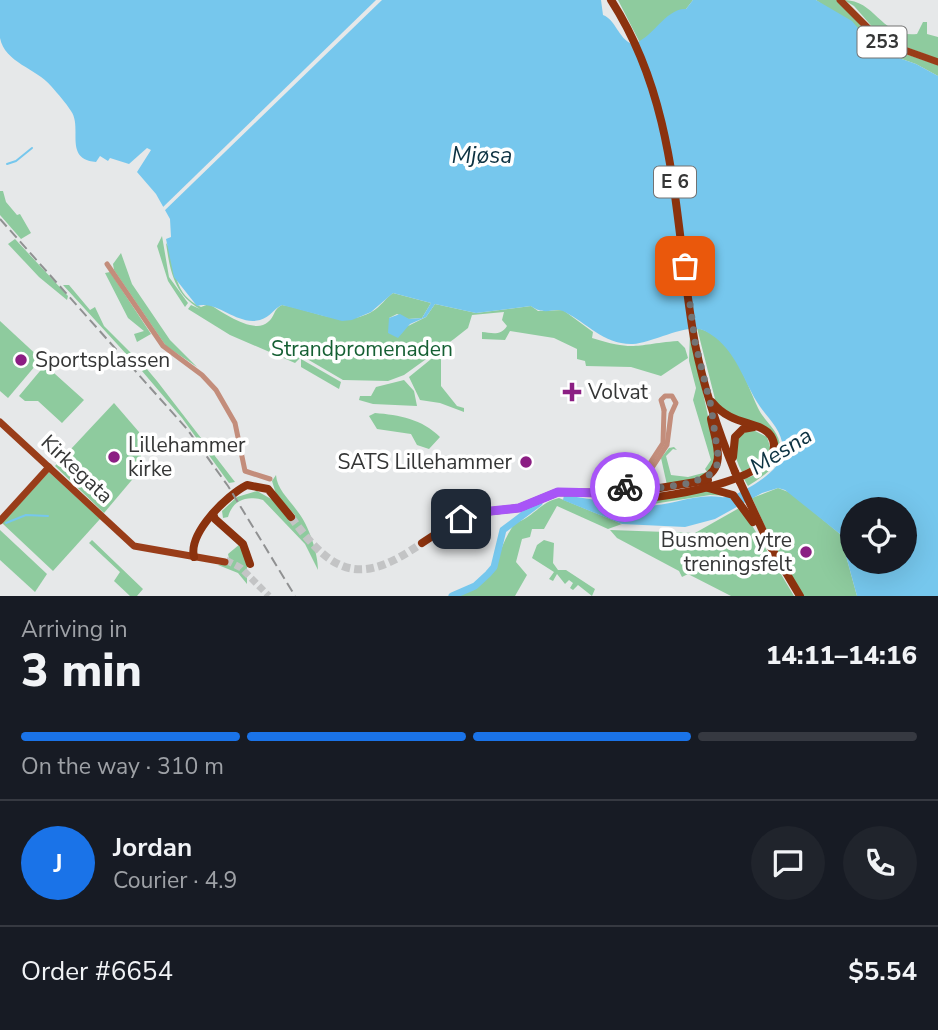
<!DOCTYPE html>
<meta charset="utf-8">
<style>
body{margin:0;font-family:"Nunito Sans",sans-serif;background:#20242c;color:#f1f3f6;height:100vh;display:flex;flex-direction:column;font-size:26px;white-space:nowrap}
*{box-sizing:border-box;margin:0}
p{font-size:23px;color:#9ea1a6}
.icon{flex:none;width:38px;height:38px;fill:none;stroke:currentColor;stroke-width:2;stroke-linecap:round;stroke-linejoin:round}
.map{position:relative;height:596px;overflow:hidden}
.details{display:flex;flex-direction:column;background:#171b24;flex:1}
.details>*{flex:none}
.tools{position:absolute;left:840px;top:497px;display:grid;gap:14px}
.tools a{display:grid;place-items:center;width:77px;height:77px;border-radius:50%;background:#171b24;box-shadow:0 7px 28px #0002;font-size:35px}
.pin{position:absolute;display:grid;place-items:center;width:60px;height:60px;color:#fff;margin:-30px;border-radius:14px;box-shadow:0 4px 10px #0006}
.courier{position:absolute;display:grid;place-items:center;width:70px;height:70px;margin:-35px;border:5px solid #a855f7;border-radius:50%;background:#fff;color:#222;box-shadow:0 2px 9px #0007}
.head em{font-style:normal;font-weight:800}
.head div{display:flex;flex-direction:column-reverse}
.head{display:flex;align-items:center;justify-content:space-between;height:119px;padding:0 21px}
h1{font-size:46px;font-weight:800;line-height:52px}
.bar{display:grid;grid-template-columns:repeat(4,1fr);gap:10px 7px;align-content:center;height:84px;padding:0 21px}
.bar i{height:9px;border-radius:5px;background:#363941}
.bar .on{background:#1a73e8}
.bar p{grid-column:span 4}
.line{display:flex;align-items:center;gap:18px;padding:0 21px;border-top:2px solid #363941}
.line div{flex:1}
.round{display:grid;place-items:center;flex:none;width:74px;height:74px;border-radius:37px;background:#20242c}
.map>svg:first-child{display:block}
</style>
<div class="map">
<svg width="938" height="596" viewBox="0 0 938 596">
<rect width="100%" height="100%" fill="#e6e8e9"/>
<g fill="#8ecb9e">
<path d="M618,0H693L686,9L669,17L640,43Z"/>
<path d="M816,0H836L842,4L882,46L938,65V76L916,64L876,50L861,33Z"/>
<path d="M844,0C876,0 881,38 917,34L923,22H927V34L938,37V59L882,38L854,6Z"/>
<path d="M0,191H3L6,202L17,215L20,214L31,233L21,239L0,215Z"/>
<path d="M162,236L169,277L188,303L185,307L168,281L157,246Z"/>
<path d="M15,239L68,296L67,300L39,277L8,244Z"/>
<path d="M166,243C179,259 167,291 201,307L209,304C222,312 254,335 268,322C275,317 273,309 282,305C312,310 344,329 373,311C380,307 386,298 393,293L431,303L422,318L408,319L397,314L389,318L408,326L426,317L435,304L476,313L531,306L538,311L563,310L593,332L592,338C636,352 636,344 678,341L685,348L688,358L661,376L631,367L586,366L585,361L577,359V349L554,338L510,331L505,340L482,339V332C492,333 501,336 507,326L502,320L504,312L472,315L468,328L454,339L404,375L388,381L343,380L302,356L295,363L230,335L188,309L191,305L200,309C174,294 170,271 166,243Z"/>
<path d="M121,253L132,284L170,340L197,367L166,346L114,270L113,264Z"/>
<path d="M110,272L151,334L137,342L134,334L144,331L128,318L105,273Z"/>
<path d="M63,285H69L90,310L95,307L104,326L142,364L139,368Z"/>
<path d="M0,321L41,359L8,398L0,391Z"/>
<path d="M697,328C733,336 745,380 758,408C765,423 782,432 780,451C779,467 760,478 748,486L744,479C765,472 786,460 774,435L741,421L716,403Z"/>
<path d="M690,332L717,458L704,477L667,485L661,458L669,448L674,447L677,450L673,449L666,456L671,475L688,477L707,472L705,469L711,460L693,400L696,388L689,361Z"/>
<path d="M441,351V386L457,406L464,408V412L440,403L420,400L409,377Z"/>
<path d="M301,359L341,382L339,389L301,367Z"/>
<path d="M45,365L84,400L62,423L38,401H25L19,396Z"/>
<path d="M146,368L157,381L235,482L229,483L182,418L142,371Z"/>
<path d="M404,380L414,391L417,406L373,404L359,400L360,396H371L376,387Z"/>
<path d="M114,403L139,432L142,468L104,513L55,466Z"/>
<path d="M375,413C399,415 422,419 440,437L429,449L417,445L411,434L377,429L369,416Z"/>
<path d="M753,430L767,437L771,450L768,458L742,472C735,459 732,447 740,434Z"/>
<path d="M49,472L100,519L53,571L2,523Z"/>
<path d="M276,475C277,489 288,498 298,512C309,526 318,553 318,570L305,544L263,500C246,495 233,500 228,517L223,518L222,511L237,497L257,491L273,500L294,520L295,515L276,494L272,481Z"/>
<path d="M778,488L791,493L840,534L857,596H804L774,546L752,498Z"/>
<path d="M701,490L731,496L710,495L640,506L612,496Z"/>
<path d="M559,498L622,524L608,529L557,506L544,529H532L530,537L522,539L516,562L527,575L515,596H458C505,577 490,559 515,523C533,518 540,502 559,498Z"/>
<path d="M741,507L794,596H731L688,574L682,577L679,571L617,538L610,530L695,533Z"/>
<path d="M0,530L47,574L35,592L0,560Z"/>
<path d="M92,540L143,589L137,596H130L114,581L120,572L89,543Z"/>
<path d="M544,540L554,543L553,563L558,570H566L595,589L592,596L578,585L573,590L570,588L573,583L569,580L565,584L557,574L553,581L549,579L554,572L532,558L537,545Z"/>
<path d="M240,544L247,563V584L238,573L218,565L230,563L228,554Z"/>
</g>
<path fill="#76c7ed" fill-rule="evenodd" d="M0,0H601L603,15C616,20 618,38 632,44C652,40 665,8 686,9L693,0H816L852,21L876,50L916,64L938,76V596H857L840,534L785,490L778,488L762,493L715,519L685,527L622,524L563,500L564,495L602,501L612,496C622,499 633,506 642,506C669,507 694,493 721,497C731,499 746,489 755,484C767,476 784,464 783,448C782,429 766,417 757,402C741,375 734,346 705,331C688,322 653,343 633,344C604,345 587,323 565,312C554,306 546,317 531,306L476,313L435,304L426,317L410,324L398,338L388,333L389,318L400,314L409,319L422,318L431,303L393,293L371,312L352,320L342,321L282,305C274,308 271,317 260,320C236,326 218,300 197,306L174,277L166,239L171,237L170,219L156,194L137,172L151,150L147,148L129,164L110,158L108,161L100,156L96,162C63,159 83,128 71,111C66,103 58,94 51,86C36,68 5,63 0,38C0,26 0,12 0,0ZM852,509H905V562H852Z"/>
<path fill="#e6e8e9" d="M376,0H382L162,213L160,210Z"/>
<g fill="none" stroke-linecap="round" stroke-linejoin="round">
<g stroke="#76c7ed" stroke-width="2">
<path d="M7,164L16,161L32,148"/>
<path d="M6,523L26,515L48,516"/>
</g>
<path stroke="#76c7ed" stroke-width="7" d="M452,596L475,586L488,574L494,567L503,530L539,503"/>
<path stroke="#c3c4c5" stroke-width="7" stroke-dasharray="7 3.5" stroke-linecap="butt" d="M226,560L241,568L269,596"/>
<path stroke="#c3c4c5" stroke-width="8" stroke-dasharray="8 4" stroke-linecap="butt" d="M291,517C334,577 362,585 422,543"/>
<g stroke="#c38d7b" stroke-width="5">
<path d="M107,264L163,346L202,375L216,390L235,423L245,471L270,479"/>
<path d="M637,483L663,443L664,410"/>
<path d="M646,483L650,471L667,445L671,414L676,403L672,396H665L661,400L664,410"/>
</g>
<g stroke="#993d19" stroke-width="7">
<path d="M840,0L882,42L938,62"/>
<path d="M0,422L134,546L225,562"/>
<path d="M0,521L49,467"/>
</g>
<g stroke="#8b320e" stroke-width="8">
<path d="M611,0C679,105 674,226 695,344C704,388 718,431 735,472"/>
<path d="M733,457L735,437L743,429L754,427"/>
<path d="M703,479C728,466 715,441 711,419"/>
<path d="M740,482L769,544L800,596"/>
<path d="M634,487L641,482L660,488L708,480"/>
<path d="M708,488L733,495L753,522"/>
<path d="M616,491C624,492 634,498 641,498C665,498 796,477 771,436C760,420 732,427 712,402"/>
<path d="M213,514L215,519L243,544L250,564"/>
<path d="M422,543L454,522L475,513L519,508L558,492L606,493L636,484"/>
<path d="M194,557C188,533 227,495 247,485L268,489L291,517"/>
</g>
<path stroke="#909192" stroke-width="2" stroke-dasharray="10 5" stroke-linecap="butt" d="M0,219L187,429L228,486L295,596"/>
<path stroke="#8b320e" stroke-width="8" d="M735,472L740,482"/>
</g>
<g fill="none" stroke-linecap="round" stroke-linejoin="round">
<path stroke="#737475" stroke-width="7" stroke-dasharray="0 12.6" d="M625,487L641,482L658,488L691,483L711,474L719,462L711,406L695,342L685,266"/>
<path stroke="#a855f7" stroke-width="9" d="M461,519L481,512L519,508L558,492L601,493L625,487"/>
</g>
<g fill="#8b1e83" stroke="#fff" stroke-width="2.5">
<circle cx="21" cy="360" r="7"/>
<path d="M568.5 381.5h7v7h7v7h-7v7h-7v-7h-7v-7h7z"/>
<circle cx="114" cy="457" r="7"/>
<circle cx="526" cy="462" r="7"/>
<circle cx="806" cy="552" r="7"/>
</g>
<g text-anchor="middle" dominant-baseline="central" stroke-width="7" stroke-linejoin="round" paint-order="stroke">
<g fill="#fff" stroke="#727272" stroke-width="2">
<rect x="857.5" y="26.5" width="49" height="31" rx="5"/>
<rect x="654" y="166.5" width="42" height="31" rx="5"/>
</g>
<g font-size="19" font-weight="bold" fill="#353636">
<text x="882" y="42">253</text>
<text x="675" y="182">E 6</text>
</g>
<g font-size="21" fill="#155f33" stroke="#fff">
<text x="362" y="349">Strandpromenaden</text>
</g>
<g font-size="21" fill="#353636" stroke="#fff" text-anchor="start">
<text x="35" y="360">Sportsplassen</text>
<text x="588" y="392">Volvat</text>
<text x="128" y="445">Lillehammer<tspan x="128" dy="24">kirke</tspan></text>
<text x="512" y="462" text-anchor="end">SATS Lillehammer</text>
<text x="792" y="540" text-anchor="end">Busmoen ytre<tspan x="792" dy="24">treningsfelt</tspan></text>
</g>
<g font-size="21" fill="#353636" stroke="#fff">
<text transform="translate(77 469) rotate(43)">Kirkegata</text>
</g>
<g font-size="23" font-style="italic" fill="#0d3242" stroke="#fff">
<text x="482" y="155">Mjøsa</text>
<text transform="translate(781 451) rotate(-32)">Mesna</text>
</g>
</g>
</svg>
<div class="tools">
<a><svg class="icon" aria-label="locate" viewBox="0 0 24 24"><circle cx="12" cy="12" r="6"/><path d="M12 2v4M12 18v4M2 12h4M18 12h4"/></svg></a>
</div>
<div class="pin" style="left:685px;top:266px;background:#ea580c"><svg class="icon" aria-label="bag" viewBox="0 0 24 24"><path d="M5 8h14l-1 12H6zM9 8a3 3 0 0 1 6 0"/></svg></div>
<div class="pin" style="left:461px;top:519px;background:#1f2937"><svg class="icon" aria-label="home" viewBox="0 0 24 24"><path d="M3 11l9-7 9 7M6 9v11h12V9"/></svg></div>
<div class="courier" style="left:625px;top:487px"><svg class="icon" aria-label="bike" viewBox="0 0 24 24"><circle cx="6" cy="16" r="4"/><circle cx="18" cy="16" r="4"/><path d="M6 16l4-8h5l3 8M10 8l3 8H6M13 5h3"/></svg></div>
</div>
<section class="details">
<div class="head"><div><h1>3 min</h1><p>Arriving in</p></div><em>14:11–14:16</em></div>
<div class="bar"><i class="on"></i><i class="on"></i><i class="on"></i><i></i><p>On the way · 310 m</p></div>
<div class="line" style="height:126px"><b class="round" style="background:#1a73e8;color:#fff">J</b><div><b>Jordan</b><p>Courier · 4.9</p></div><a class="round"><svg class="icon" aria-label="chat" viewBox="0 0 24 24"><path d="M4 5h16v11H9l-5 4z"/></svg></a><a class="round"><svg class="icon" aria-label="phone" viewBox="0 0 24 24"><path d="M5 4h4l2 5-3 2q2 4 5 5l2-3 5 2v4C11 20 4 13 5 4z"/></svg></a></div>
<div class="line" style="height:91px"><div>Order #6654</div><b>$5.54</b></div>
</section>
